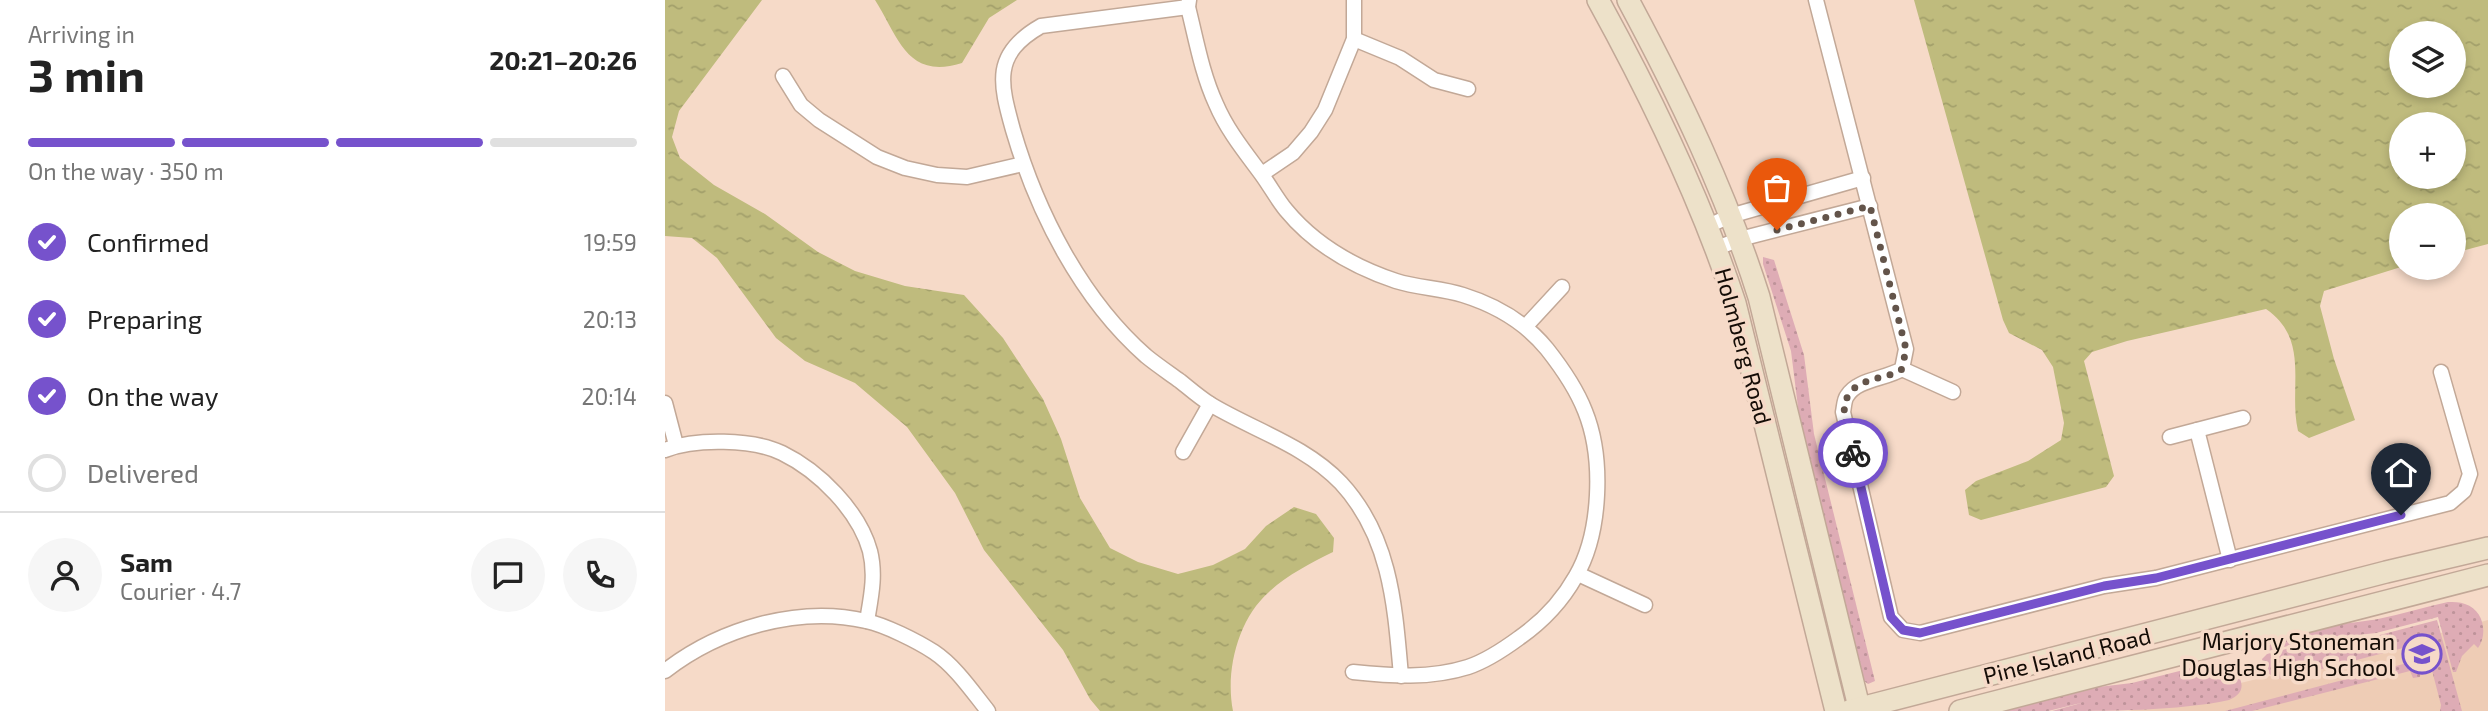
<!DOCTYPE html>
<meta charset="utf-8">
<style>
body{margin:0;font-family:"Exo 2",sans-serif;background:#f6f6f6;color:#222;height:100vh;display:flex;flex-direction:column;font-size:26px;white-space:nowrap}
*{box-sizing:border-box;margin:0}
p{font-size:23px;color:#767676}
.icon{flex:none;width:38px;height:38px;fill:none;stroke:currentColor;stroke-width:2;stroke-linecap:round;stroke-linejoin:round}
.map{position:relative;flex:1;overflow:hidden}
.side{display:flex;flex-direction:column;background:#fff;width:665px}
.side>*{flex:none}
.fabs{position:absolute;left:1724px;top:21px;display:grid;gap:14px}
.fabs a{display:grid;place-items:center;width:77px;height:77px;border-radius:50%;background:#fff;box-shadow:0 4px 10px #0003;font-size:35px}
.pin{position:absolute;display:grid;place-items:center;width:60px;height:60px;color:#fff;margin:-72px -30px;border-radius:50% 50% 50% 0;rotate:-45deg;box-shadow:0 0 7px #0007}
.pin .icon{rotate:45deg}
.courier{position:absolute;display:grid;place-items:center;width:70px;height:70px;margin:-35px;border:5px solid #7652cc;border-radius:50%;background:#fff;color:#222;box-shadow:0 2px 9px #0007}
.summary em{font-style:normal;font-weight:700}
.summary div{display:flex;flex-direction:column-reverse}
.summary{display:flex;align-items:center;justify-content:space-between;height:119px;padding:0 28px}
h1{font-size:46px;font-weight:700;line-height:52px}
.bar{display:grid;grid-template-columns:repeat(4,1fr);gap:10px 7px;align-content:center;height:84px;padding:0 28px}
.bar i{height:9px;border-radius:5px;background:#e0e0e0}
.bar .active{background:#7652cc}
.bar p{grid-column:span 4}
.line{display:flex;align-items:center;gap:18px;padding:0 28px;border-top:2px solid #e0e0e0}
.line div{flex:1}
.round{display:grid;place-items:center;flex:none;width:74px;height:74px;border-radius:37px;background:#f6f6f6}
ol{padding:0 28px;list-style:none}
li{display:flex;align-items:center;gap:21px;height:77px}
li p{margin-inline-start:auto}
li .icon{padding:7px;border-radius:50%;background:#7652cc;color:#fff;stroke-width:4}
li:last-child{color:#767676}
li i{width:38px;height:38px;border:4px solid #e0e0e0;border-radius:50%}
main{display:flex;flex:1;min-height:0}
.map>svg:first-child{display:block}
</style>
<main>
<section class="side">
<div class="summary"><div><h1>3 min</h1><p>Arriving in</p></div><em>20:21–20:26</em></div>
<div class="bar"><i class="active"></i><i class="active"></i><i class="active"></i><i></i><p>On the way · 350 m</p></div>
<ol>
<li><svg class="icon" aria-label="check" viewBox="0 0 24 24"><path d="M5 12l5 5 9-10"/></svg>Confirmed<p>19:59</p></li>
<li><svg class="icon" aria-label="check" viewBox="0 0 24 24"><path d="M5 12l5 5 9-10"/></svg>Preparing<p>20:13</p></li>
<li><svg class="icon" aria-label="check" viewBox="0 0 24 24"><path d="M5 12l5 5 9-10"/></svg>On the way<p>20:14</p></li>
<li><i></i>Delivered</li>
</ol>
<div class="line" style="height:126px"><a class="round"><svg class="icon" aria-label="person" viewBox="0 0 24 24"><circle cx="12" cy="8" r="4"/><path d="M4 21q1-7 8-7t8 7"/></svg></a><div><b>Sam</b><p>Courier · 4.7</p></div><a class="round"><svg class="icon" aria-label="chat" viewBox="0 0 24 24"><path d="M4 5h16v11H9l-5 4z"/></svg></a><a class="round"><svg class="icon" aria-label="phone" viewBox="0 0 24 24"><path d="M5 4h4l2 5-3 2q2 4 5 5l2-3 5 2v4C11 20 4 13 5 4z"/></svg></a></div>
</section>
<div class="map">
<svg width="1823" height="711" viewBox="0 0 1823 711">
<defs>
<pattern id="grass-dots" width="8" height="8" patternUnits="userSpaceOnUse" patternTransform="scale(1.75)"><rect width="8" height="8" fill="#deacb5"/><path d="M2 2h.1M6 6h.1" fill="none" stroke="#be939a" stroke-width="1.8" stroke-linecap="round"/></pattern>
<pattern id="water-ripples" width="26" height="14" patternUnits="userSpaceOnUse" patternTransform="scale(1.75)"><rect width="26" height="14" fill="#bfbb7d"/><path d="M2 4q2-2 4 0t4 0M15 11q2-2 4 0t4 0" fill="none" stroke="#a3a06b"/></pattern>
</defs>
<rect width="100%" height="100%" fill="#f6dac8"/>
<path fill="#eeccb5" d="M1823,620V711H1463L1776,633Z"/>
<g fill="url(#grass-dots)">
<path d="M1098,257L1109,260L1139,355L1149,434L1210,681L1203,684L1198,680L1135,423L1126,351L1098,264Z"/>
<path d="M1783,602C1788,602 1795,602 1800,604C1819,610 1823,634 1813,648L1809,644L1797,656L1791,672H1788L1773,617L1711,633L1647,640L1599,652C1612,627 1687,624 1713,619C1737,614 1760,607 1783,602Z"/>
<path d="M1772,620L1797,711H1775L1776,705L1764,659L1758,649L1746,646L1618,679C1605,677 1599,672 1597,659L1602,654L1648,642L1711,636Z"/>
<path d="M1550,662C1571,664 1590,690 1564,700C1514,711 1441,711 1387,711L1420,702L1383,711H1327L1408,690L1467,683Z"/>
<path d="M1746,662L1751,664L1756,670L1755,677L1748,678L1745,671L1587,711H1560Z"/>
</g>
<g fill="url(#water-ripples)" fill-rule="evenodd">
<path d="M0,0H97L14,111L7,137L15,158L49,185L100,214L153,252L190,271L240,286L299,295L338,338L378,399L396,439L415,498L445,548L473,562L513,574L548,565L580,549L601,526L629,507L651,514L669,538L668,552C646,563 622,575 604,592C573,619 560,671 568,711H435L425,699L398,650L319,550L290,493L242,427L190,383L140,361L111,338L52,258L27,238L0,236Z"/>
<path d="M210,0H352L324,18L297,63C242,80 234,38 210,0Z"/>
<path d="M1249,0H1823V244L1789,253L1788,215H1736V267L1659,291L1655,306L1669,359L1690,420L1644,438L1633,431C1623,387 1646,340 1601,309L1462,341L1427,352L1419,361L1449,476L1441,487L1316,520L1304,515L1300,490L1311,481L1363,461L1396,440L1399,423L1388,367L1377,350L1344,333L1338,320ZM1788,33V86H1736V33ZM1788,124V177H1736V124Z"/>
</g>
<g fill="none" stroke-linecap="round" stroke-linejoin="round">
<g stroke="#c2a897" stroke-width="17">
<g id="street">
<path d="M524,0L523,7C531,39 537,74 551,104C562,130 580,152 597,175C605,186 612,199 621,210C649,244 689,267 731,281C753,288 776,288 798,295C830,305 860,322 882,349C897,368 911,388 920,411C939,458 936,533 911,576C897,601 877,622 854,638C839,649 821,661 803,667C765,679 726,676 688,672"/>
<path d="M1151,0L1241,349L1237,369C1221,379 1192,379 1182,396C1179,400 1179,408 1178,412L1226,617L1238,630L1255,633L1439,586L1491,578L1785,503L1799,491L1805,474L1776,372"/>
<path d="M523,7L376,26C327,54 335,83 348,130C372,212 416,299 481,356C492,365 504,373 515,381C525,389 534,397 545,404C588,430 640,445 676,483C726,537 730,607 736,676"/>
<path d="M689,39L735,58L769,80L803,89"/>
<path d="M118,76L136,105L154,120L212,157L240,168L272,175L302,177L358,164"/>
<path d="M597,174L628,153L646,132L660,110L689,39V0"/>
<path d="M1043,226L1065,216L1198,178"/>
<path d="M1052,248L1075,239L1205,206"/>
<path d="M861,326L897,287"/>
<path d="M1237,369L1288,392"/>
<path d="M0,403L11,445"/>
<path d="M1532,430L1565,560"/>
<path d="M1505,437L1578,418"/>
<path d="M0,450C30,438 88,439 117,453C154,471 194,511 205,551C211,575 206,597 202,621"/>
<path d="M518,452L545,404"/>
<path d="M913,574L980,605"/>
<path d="M0,671C54,629 133,605 201,621C220,625 252,641 269,652C290,666 307,691 323,711"/>
</g>
</g>
<g stroke="#c2a897" stroke-width="24">
<g id="secondary">
<path d="M933,0C987,98 1035,197 1070,303L1171,711"/>
<path d="M963,0C1014,95 1061,193 1094,297L1195,711"/>
<path d="M1184,711L1721,572L1823,548"/>
<path d="M1295,711L1823,575"/>
</g>
</g>
<use href="#street" stroke="#fff" stroke-width="14"/>
<use href="#secondary" stroke="#ede1c9" stroke-width="21"/>
</g>
<g fill="none" stroke-linecap="round" stroke-linejoin="round">
<path stroke="#63544a" stroke-width="7" stroke-dasharray="0 12.6" d="M1112,230L1205,206L1241,349L1237,369C1223,378 1208,377 1194,385C1169,399 1182,431 1188,453"/>
<path stroke="#7652cc" stroke-width="9" d="M1188,453L1226,617L1238,630L1255,633L1439,586L1491,578L1736,515"/>
</g>
<defs>
<g id="school-ring" transform="scale(2.0125)"><circle r="9.5" fill="#f6dac8" stroke="#7652cc" stroke-width="1.5"/><path d="M0-5L7-2L0 1L-7-2ZM-4 1L0 2.5L4 1V4Q0 6-4 4Z" fill="#7652cc"/></g>
</defs>
<g fill-rule="evenodd">
<use href="#school-ring" x="1757" y="654"/>
</g>
<g text-anchor="middle" dominant-baseline="central" stroke-width="7" stroke-linejoin="round" paint-order="stroke">
<g font-size="23" fill="#140c06" stroke="#f6dac8">
<text transform="translate(1079 346) rotate(75)">Holmberg Road</text>
<text transform="translate(1402 655) rotate(-14)">Pine Island Road</text>
</g>
<g font-size="23" fill="#140c06" stroke="#f6dac8" text-anchor="end">
<text x="1730" y="641">Marjory Stoneman<tspan x="1730" dy="26">Douglas High School</tspan></text>
</g>
</g>
</svg>
<div class="fabs">
<a><svg class="icon" aria-label="layers" viewBox="0 0 24 24"><path d="M12 4l9 5-9 5-9-5zM3 14l9 5 9-5"/></svg></a>
<a>+</a>
<a>−</a>
</div>
<div class="pin" style="left:1112px;top:230px;background:#ea580c"><svg class="icon" aria-label="bag" viewBox="0 0 24 24"><path d="M5 8h14l-1 12H6zM9 8a3 3 0 0 1 6 0"/></svg></div>
<div class="pin" style="left:1736px;top:515px;background:#1f2937"><svg class="icon" aria-label="home" viewBox="0 0 24 24"><path d="M3 11l9-7 9 7M6 9v11h12V9"/></svg></div>
<div class="courier" style="left:1188px;top:453px"><svg class="icon" aria-label="bike" viewBox="0 0 24 24"><circle cx="6" cy="16" r="4"/><circle cx="18" cy="16" r="4"/><path d="M6 16l4-8h5l3 8M10 8l3 8H6M13 5h3"/></svg></div>
</div>
</main>
